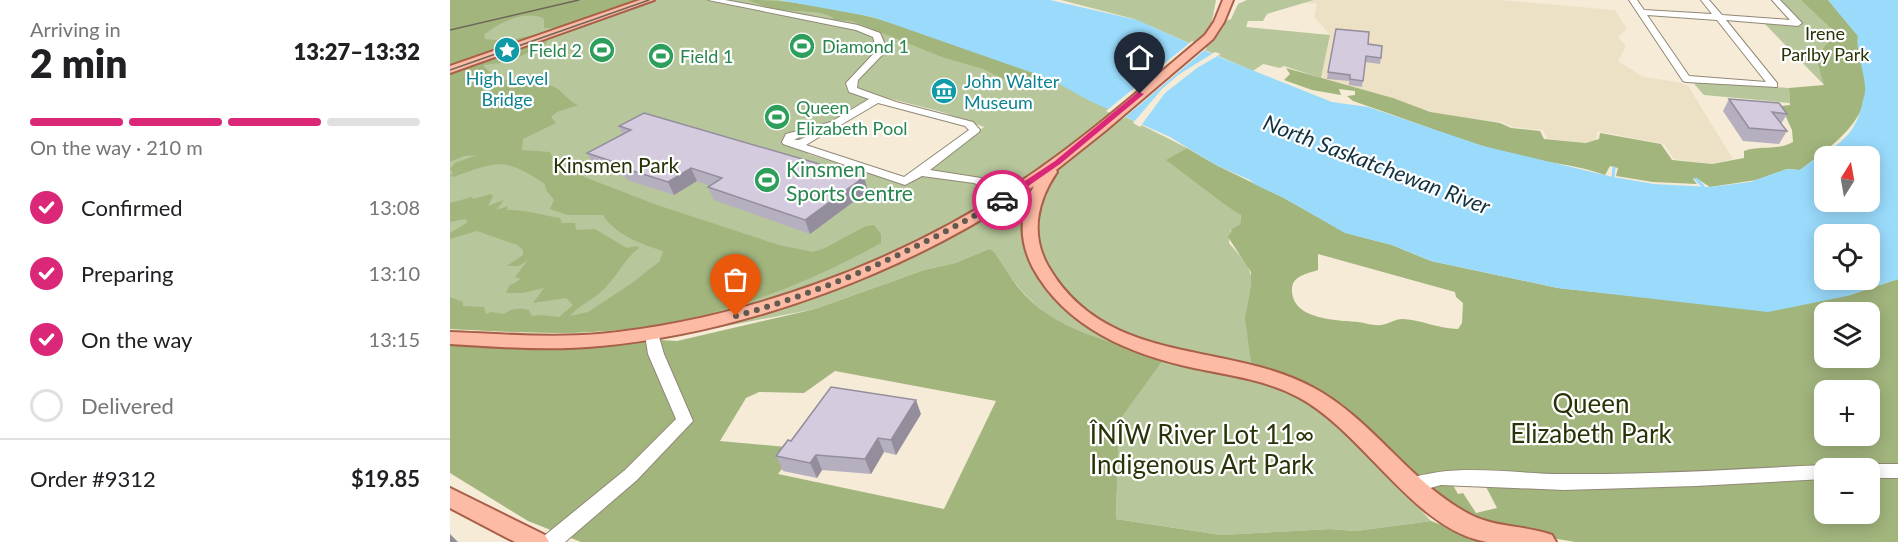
<!DOCTYPE html>
<meta charset="utf-8">
<style>
body{margin:0;font-family:Lato,sans-serif;background:#f6f6f6;color:#202124;height:100vh;display:flex;flex-direction:column;font-size:22px;white-space:nowrap}
*{box-sizing:border-box;margin:0}
p{font-size:20px;color:#757577}
.icon{flex:none;width:33px;height:33px;fill:none;stroke:currentColor;stroke-width:2;stroke-linecap:round;stroke-linejoin:round}
.map{position:relative;flex:1;overflow:hidden}
.details{display:flex;flex-direction:column;background:#fff;width:450px}
.details>*{flex:none}
.needle{width:39px;rotate:11deg}
.buttons{position:absolute;left:1364px;top:146px;display:grid;gap:12px}
.buttons a{display:grid;place-items:center;width:66px;height:66px;border-radius:12px;background:#fff;box-shadow:0 3px 15px #0003;font-size:30px}
.pin{position:absolute;display:grid;place-items:center;width:51px;height:51px;color:#fff;margin:-62px -26px;border-radius:50% 50% 50% 0;rotate:-45deg;box-shadow:0 0 6px #0007}
.pin .icon{rotate:45deg}
.courier{position:absolute;display:grid;place-items:center;width:60px;height:60px;margin:-30px;border:4px solid #db2777;border-radius:50%;background:#fff;color:#222;box-shadow:0 2px 8px #0007}
.summary em{font-style:normal;font-weight:800}
.summary div{display:flex;flex-direction:column-reverse}
.summary{display:flex;align-items:center;justify-content:space-between;height:102px;padding:0 30px}
h1{font-size:39px;font-weight:800;line-height:45px}
.bar{display:grid;grid-template-columns:repeat(4,1fr);gap:9px 6px;align-content:center;height:72px;padding:0 30px}
.bar i{height:8px;border-radius:4px;background:#e0e0e0}
.bar .selected{background:#db2777}
.bar p{grid-column:span 4}
.line{display:flex;align-items:center;gap:15px;padding:0 30px;border-top:2px solid #e0e0e0}
.line div{flex:1}
ol{padding:0 30px;list-style:none}
li{display:flex;align-items:center;gap:18px;height:66px}
li p{margin-inline-start:auto}
li .icon{padding:6px;border-radius:50%;background:#db2777;color:#fff;stroke-width:4}
li:last-child{color:#757577}
li i{width:33px;height:33px;border:3px solid #e0e0e0;border-radius:50%}
main{display:flex;flex:1;min-height:0}
.map>svg:first-child{display:block}
</style>
<main>
<section class="details">
<div class="summary"><div><h1>2 min</h1><p>Arriving in</p></div><em>13:27–13:32</em></div>
<div class="bar"><i class="selected"></i><i class="selected"></i><i class="selected"></i><i></i><p>On the way · 210 m</p></div>
<ol>
<li><svg class="icon" aria-label="check" viewBox="0 0 24 24"><path d="M5 12l5 5 9-10"/></svg>Confirmed<p>13:08</p></li>
<li><svg class="icon" aria-label="check" viewBox="0 0 24 24"><path d="M5 12l5 5 9-10"/></svg>Preparing<p>13:10</p></li>
<li><svg class="icon" aria-label="check" viewBox="0 0 24 24"><path d="M5 12l5 5 9-10"/></svg>On the way<p>13:15</p></li>
<li><i></i>Delivered</li>
</ol>
<div class="line" style="height:78px"><div>Order #9312</div><b>$19.85</b></div>
</section>
<div class="map">
<svg width="1448" height="542" viewBox="0 0 1448 542">
<rect width="100%" height="100%" fill="#f5ebd7"/>
<path fill="#ece0c5" d="M864,0H1049L1165,10L1177,29L1168,37L1176,46L1168,61L1193,77L1228,82L1238,86L1283,159L1260,164L1224,159L1214,144L1147,131L1146,140L1139,143L1098,139L1093,130L1062,127L1052,122L986,115L937,96L871,78L880,35L864,17L867,4L856,3Z"/>
<g fill="#b7c79b" fill-rule="evenodd">
<path d="M0,0H329L423,17L600,79L737,148L717,160L775,205L791,214L790,224L780,231L779,243L797,264L802,278L796,314L801,363L819,379L884,416L981,521L906,531L880,529L771,535L666,519L669,421L714,357C676,347 634,340 601,317C576,300 557,273 539,249L505,263L474,270L365,309L266,328L264,314L178,329L119,333L0,329ZM426,95L492,112L534,127L457,185L358,154L353,144L358,136Z"/>
<path d="M611,0H766L761,26L781,19L788,4L797,0H864L817,14L813,21H798L796,27L880,35L871,78L834,66L830,68L813,64L803,71L684,19Z"/>
<path d="M1330,0H1378L1408,36L1374,85L1314,23H1352Z"/>
<path d="M1249,82L1339,88L1340,103L1254,95L1245,85V83Z"/>
</g>
<g fill="#a2b57d" fill-rule="evenodd">
<path d="M0,0H189L107,28H94V19C77,9 47,23 34,35L35,39L55,41L84,35L97,41L96,44L59,62L33,65C48,87 79,79 102,86C113,90 117,101 128,105L107,112L101,117L106,123L73,139L72,150L100,152L106,163L137,178L207,205L329,245L363,252L375,248L416,226L424,225L431,234V243C354,286 266,319 178,329C119,336 59,332 0,329V297L13,302V306L34,307L36,314L41,312L54,314C62,308 69,308 79,310L82,316L91,315L109,317L123,305L116,298L83,303L94,288L73,293H56L59,286L71,279L65,277L78,260L69,266H57L73,255V250L67,245L27,231L0,239V233L18,222L15,219L0,222V203L22,197L23,199L41,194L43,196L38,206L54,200L46,210L58,206L57,210C73,209 92,215 110,218L112,223H125L126,230L145,229L177,248L187,246L189,248C174,259 167,277 153,290C143,300 129,305 120,316L138,312L182,283L210,261L213,251C193,245 164,234 153,215H118L100,209L104,200L96,190L95,184C53,156 48,162 3,177L0,175L3,173L0,169L5,163L27,155L14,156L0,162Z"/>
<path d="M298,0C401,0 505,43 600,79L605,87L580,91L533,69L492,57L402,21L385,20C376,9 344,12 330,10C319,8 308,4 298,0Z"/>
<path d="M1351,0H1378L1408,36C1406,54 1415,70 1416,87C1417,124 1376,150 1350,170L1337,169L1306,180L1260,187L1246,178L1243,179L1247,184L1203,182L1166,176L1168,168L1160,166L1155,175C1126,164 1095,163 1065,155C1010,141 957,119 903,101L897,96L905,95V91L889,89L891,95L862,90L834,80L840,74L836,68L943,98L980,112L1050,123L1061,128L1090,131L1094,139L1136,143L1149,139L1150,133L1211,144L1222,160L1262,164L1294,158V151C1311,145 1327,151 1343,142L1342,130L1331,106L1340,105L1339,88L1374,85L1366,57L1386,33Z"/>
<path d="M737,148L766,165L834,198L896,233L942,245L981,261L1108,288L1212,299L1397,296L1448,279V542H1125L1041,527L1012,516L959,470L914,423L892,404L847,378L801,363L795,318L801,284V272L778,237L782,229L790,224L791,215L775,205L716,160ZM868,254L1005,292L1006,297L1013,303L1012,323L1008,329C989,329 972,320 953,319C944,319 939,324 931,325C924,326 915,323 908,322C887,320 843,320 842,291C841,276 856,274 868,270ZM1374,312H1419V357H1374ZM1374,390H1419V435H1374ZM1374,468H1419V513H1374ZM999,478L1032,479L1047,508L1026,513L1013,493L1008,494Z"/>
<path d="M539,249L544,252C552,264 559,276 568,287C604,332 661,342 715,357L669,421L666,519L771,535L880,529L906,531L981,521L1035,542H131L78,521L0,473V340L194,339L227,341L365,309L474,270L505,263ZM385,371L546,401L494,509L328,474L348,448L270,441L296,398L309,392L354,393Z"/>
</g>
<path fill="#9adbfc" fill-rule="evenodd" d="M329,0H600L687,20L774,59L882,102L918,107L1033,146L1163,177L1204,184L1260,187L1300,182L1337,169L1350,170C1379,147 1403,144 1412,105C1413,99 1416,92 1415,87C1414,69 1406,54 1408,36L1378,0H1448V279L1397,296L1318,312L1108,288L981,261L942,245L895,233L834,198L804,184L800,180L766,165L720,137L640,101L600,79L423,17ZM1374,156H1419V201H1374ZM1374,234H1419V279H1374Z"/>
<g fill="#f5ebd7">
<path d="M742,41L757,48L673,119L656,111Z"/>
<path d="M765,52L771,54L747,68L715,93L690,127L683,123L712,89L728,75Z"/>
</g>
<g fill="none" stroke-linecap="round" stroke-linejoin="round">
<g stroke="#9adbfc" stroke-width="3">
<path d="M1163,177L1164,168"/>
<path d="M1246,179L1253,186"/>
</g>
<g stroke="#918876" stroke-width="2">
<g id="minor">
<path d="M258,0H275L408,25L430,33L436,47V51L408,80L407,88L446,102L523,122L530,130L529,132L480,170L531,178L566,195L560,199L524,183L472,176L455,185L333,144L332,142L336,134L381,122L419,99L399,92L396,83L427,50L423,37L406,30ZM428,103L515,126L519,130L454,177L356,145L369,137L367,133L389,126ZM353,135L358,136L349,140H344Z"/>
<path d="M1179,0H1187L1194,10L1262,14L1251,0H1259L1272,15L1340,20L1322,0H1330L1352,23L1348,26L1276,20L1327,83V87L1236,82L1233,81ZM1197,15L1267,20L1316,82L1239,76Z"/>
<path d="M202,329L207,330L214,354L243,421L187,480L115,542H92L94,536L175,470L226,419L198,354L195,334L197,330Z"/>
<path d="M1419,464H1448V478H1419V468H1412Z"/>
<path d="M1374,465L1381,468H1374V479L1246,486L1114,490L991,485L962,493L956,490L953,485L956,480C1005,462 1062,474 1114,474C1201,475 1288,469 1374,465Z"/>
</g>
</g>
<g stroke="#a86048" stroke-width="4">
<g id="major">
<path d="M190,0H204L0,73V66Z"/>
<path d="M773,0H783L774,22L763,39L655,131L606,170L607,172C587,201 580,234 598,266C657,368 777,340 864,388C923,420 959,482 1019,514C1045,528 1075,525 1102,535L1106,542C1084,542 1059,542 1037,542C964,530 914,432 848,397C816,380 779,375 744,368C680,354 616,328 583,268C569,241 569,213 584,186C461,271 298,332 150,346C100,351 50,347 0,344V332C50,334 100,338 149,334C294,320 446,264 567,184C634,140 694,86 755,35L764,22Z"/>
<path d="M0,488L95,535L99,542H65L0,508Z"/>
</g>
</g>
<use href="#minor" fill="#fff" fill-rule="evenodd"/>
<use href="#major" fill="#fdbba6" fill-rule="evenodd"/>
<g stroke="#6d675b" stroke-width="1.5">
<path d="M0,30L129,0"/>
<path d="M0,70L199,0"/>
</g>
</g>
<g fill="#b6afc0">
<path d="M918,44L931,58L930,64L915,62L912,87L899,85V81L877,79L878,72Z"/>
<path d="M1279,99L1337,114L1331,124L1337,131L1329,144L1293,141L1273,111Z"/>
<path d="M169,126L418,191L360,234L264,200L258,187L260,186L247,181L224,195L177,180L176,177L144,166L137,153L173,134Z"/>
<path d="M471,414L446,455L434,452L421,474L372,470L367,478L333,471L326,456L341,441Z"/>
</g>
<g fill="#948e9c">
<path d="M241,168L247,181L224,195L218,182Z"/>
<path d="M414,177L418,191L360,234L355,220Z"/>
<path d="M466,400L471,414L446,455L441,440Z"/>
<path d="M428,438L434,452L421,474L415,459Z"/>
<path d="M366,455L372,470L367,478L360,463Z"/>
<path d="M0,534L8,542H0Z"/>
</g>
<g fill="#d4cbdf" stroke="#948e9c" stroke-width="1.5">
<path d="M886,29L919,32L918,44L932,46L931,58L916,56L913,81L900,79V75L878,72Z"/>
<path d="M1279,99L1329,103L1337,114L1322,112L1337,131L1299,128Z"/>
<path d="M194,113L414,177L355,220L258,187L272,178L241,168L218,182L170,167L173,165L137,153L181,130L169,126Z"/>
<path d="M381,387L466,400L441,440L428,438L415,459L366,455L360,463L326,456L338,440L341,441Z"/>
</g>
<path fill="#db2777" d="M688,92L694,94L610,164L555,202H549V198L605,161Z"/>
<g fill="none" stroke-linecap="round" stroke-linejoin="round">
<path stroke="#605a4f" stroke-width="6" stroke-dasharray="0 10.8" d="M286,316C380,290 468,249 552,200"/>
</g>
<defs>
<g id="stadium-disc" transform="scale(1.35)"><circle r="9.5" fill="#2e9e5b" stroke="#fff"/><path d="M0-5a6.5 5 0 1 0 0 10a6.5 5 0 1 0 0-10ZM-3.5-1.8h7v3.6h-7Z" fill="#fff"/></g>
<g id="sight-disc" transform="scale(1.35)"><circle r="9.5" fill="#0f9aa8" stroke="#fff"/><path d="M0-6L1.8-2.2L6-1.7L2.9 1.2L3.7 5.4L0 3.3L-3.7 5.4L-2.9 1.2L-6-1.7L-1.8-2.2Z" fill="#fff"/></g>
<g id="museum-disc" transform="scale(1.35)"><circle r="9.5" fill="#0f9aa8" stroke="#fff"/><path d="M0-6L6-3V-2H-6V-3ZM-5-1h2V3h-2ZM-1-1h2V3h-2ZM3-1h2V3H3ZM-6 4H6V6H-6Z" fill="#fff"/></g>
</defs>
<g fill-rule="evenodd">
<use href="#stadium-disc" x="352" y="46"/>
<use href="#sight-disc" x="57" y="50"/>
<use href="#stadium-disc" x="152" y="50"/>
<use href="#stadium-disc" x="211" y="56"/>
<use href="#museum-disc" x="494" y="91"/>
<use href="#stadium-disc" x="327" y="117"/>
<use href="#stadium-disc" x="317" y="180"/>
</g>
<g text-anchor="middle" dominant-baseline="central" stroke-width="4.5" stroke-linejoin="round" paint-order="stroke">
<g font-size="18" fill="#283408" stroke="#fff">
<text x="1375" y="33">Irene<tspan x="1375" dy="21">Parlby Park</tspan></text>
</g>
<g font-size="18" fill="#27864d" stroke="#fff" text-anchor="start">
<text x="372" y="46">Diamond 1</text>
<text x="132" y="50" text-anchor="end">Field 2</text>
<text x="230" y="56">Field 1</text>
<text x="346" y="107">Queen<tspan x="346" dy="21">Elizabeth Pool</tspan></text>
</g>
<g font-size="18" fill="#0d838f" stroke="#fff">
<text x="57" y="78">High Level<tspan x="57" dy="21">Bridge</tspan></text>
<text x="514" y="81" text-anchor="start">John Walter<tspan x="514" dy="21">Museum</tspan></text>
</g>
<g font-size="21" fill="#283408" stroke="#fff">
<text x="166" y="164">Kinsmen Park</text>
</g>
<g font-size="21" fill="#27864d" stroke="#fff" text-anchor="start">
<text x="336" y="168">Kinsmen<tspan x="336" dy="24">Sports Centre</tspan></text>
</g>
<g font-size="22" font-style="italic" fill="#133240" stroke="#fff">
<text transform="translate(927 164) rotate(21)">North Saskatchewan River</text>
</g>
<g font-size="26" fill="#283408" stroke="#fff">
<text x="1141" y="403">Queen<tspan x="1141" dy="30">Elizabeth Park</tspan></text>
<text x="752" y="434">ÎNÎW River Lot 11∞<tspan x="752" dy="30">Indigenous Art Park</tspan></text>
</g>
</g>
</svg>
<div class="buttons">
<a><svg class="needle" viewBox="-14 -14 28 28"><path d="M0-13l5 13h-10z" fill="#e53935"/><path d="M0 13l5-13h-10z" fill="#757577"/></svg></a>
<a><svg class="icon" aria-label="locate" viewBox="0 0 24 24"><circle cx="12" cy="12" r="6"/><path d="M12 2v4M12 18v4M2 12h4M18 12h4"/></svg></a>
<a><svg class="icon" aria-label="layers" viewBox="0 0 24 24"><path d="M12 4l9 5-9 5-9-5zM3 14l9 5 9-5"/></svg></a>
<a>+</a>
<a>−</a>
</div>
<div class="pin" style="left:286px;top:316px;background:#ea580c"><svg class="icon" aria-label="bag" viewBox="0 0 24 24"><path d="M5 8h14l-1 12H6zM9 8a3 3 0 0 1 6 0"/></svg></div>
<div class="pin" style="left:690px;top:94px;background:#1f2937"><svg class="icon" aria-label="home" viewBox="0 0 24 24"><path d="M3 11l9-7 9 7M6 9v11h12V9"/></svg></div>
<div class="courier" style="left:552px;top:200px"><svg class="icon" aria-label="car" viewBox="0 0 24 24"><path d="M5 17H2v-5l4-1 3-4h7l3 4 3 1v5h-3M9 17h6M6 11h13"/><circle cx="7" cy="17" r="2"/><circle cx="17" cy="17" r="2"/></svg></div>
</div>
</main>
